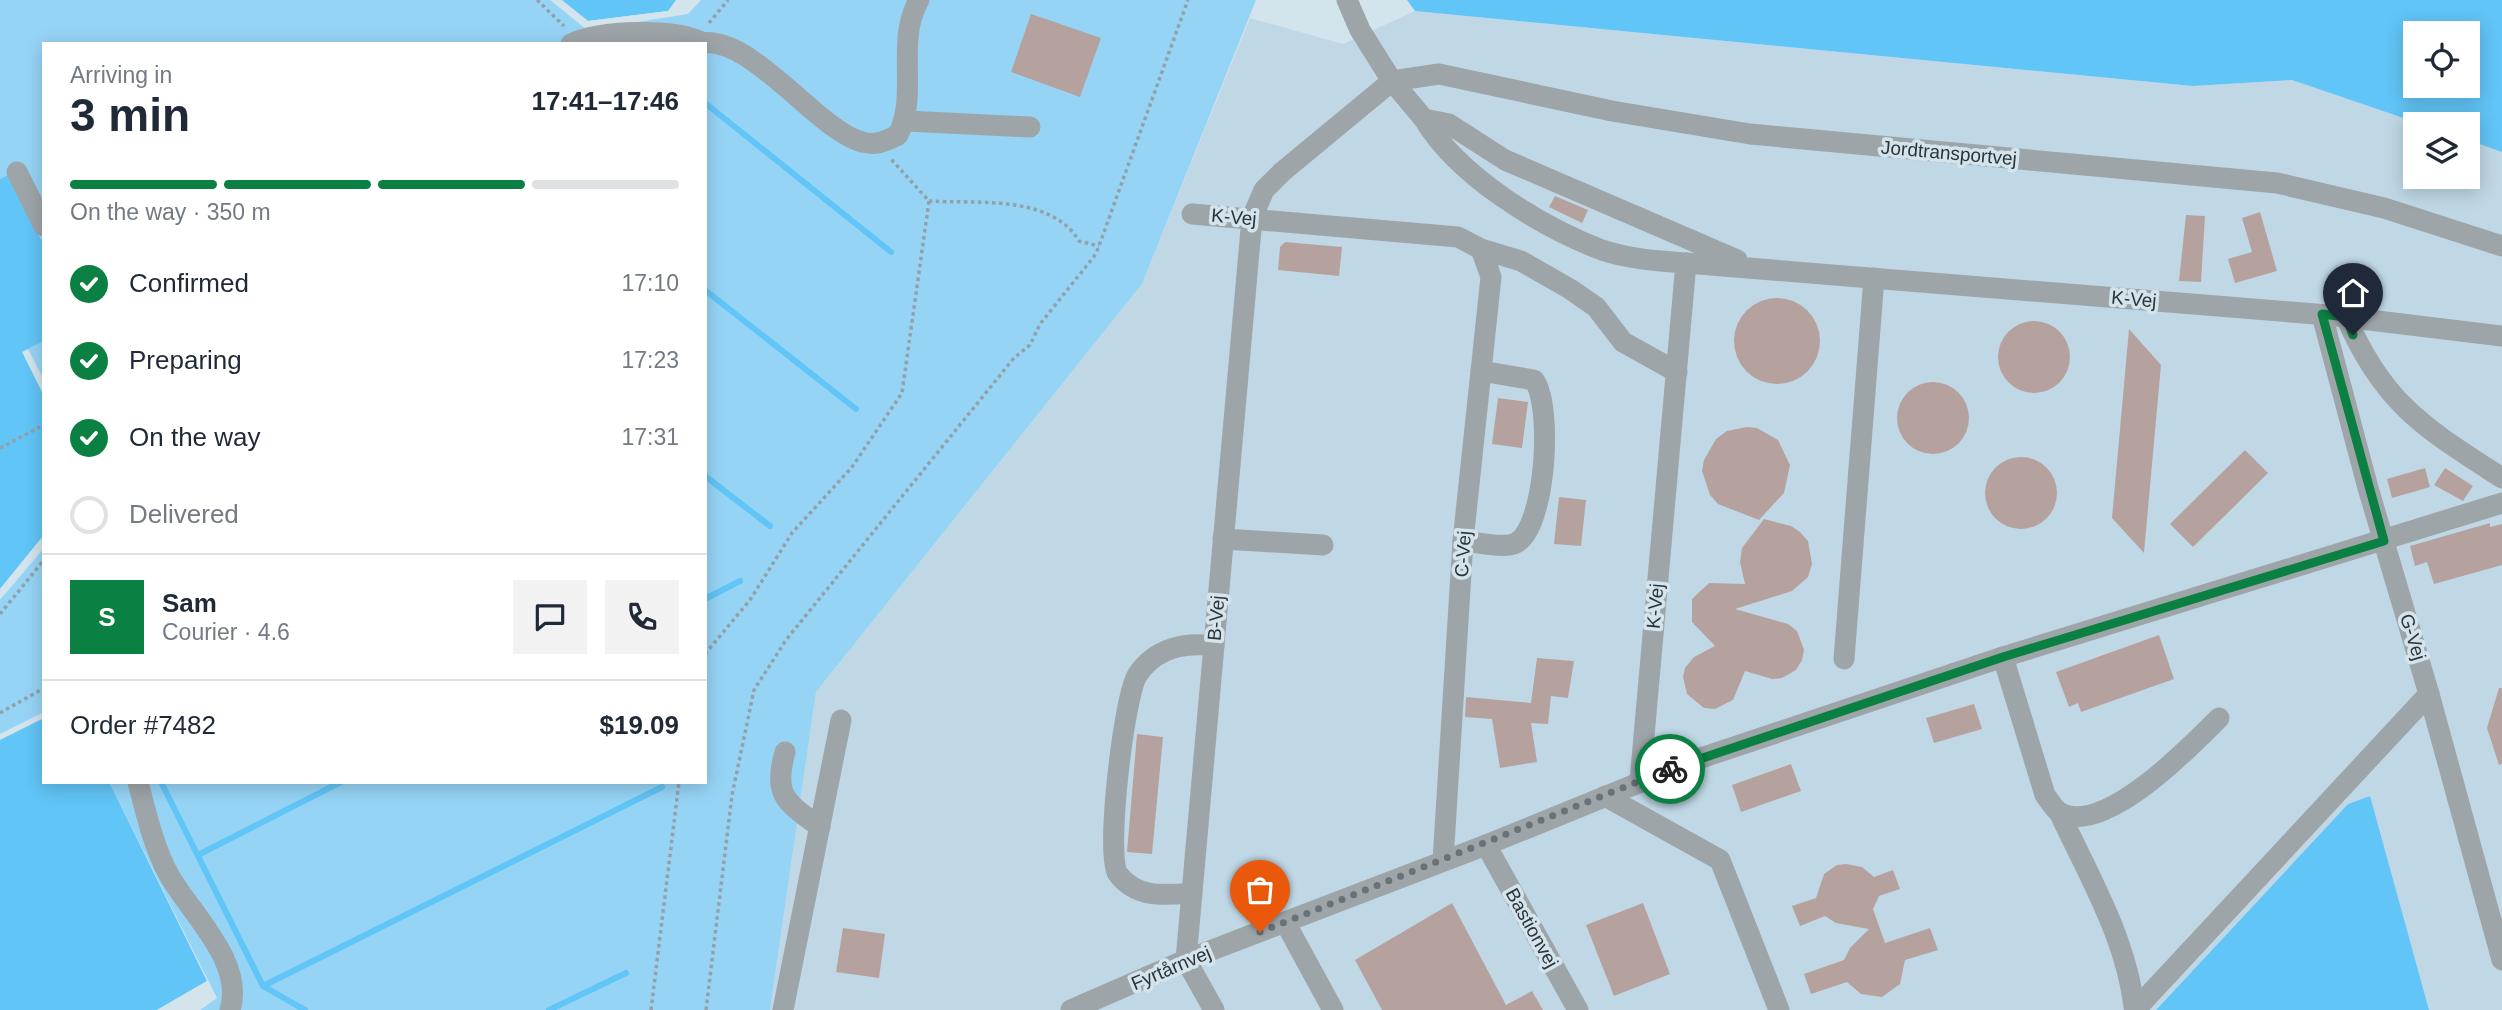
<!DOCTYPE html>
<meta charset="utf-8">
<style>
body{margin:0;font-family:Arial,sans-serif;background:#f2f2f3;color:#1f2937;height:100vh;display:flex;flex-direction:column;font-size:26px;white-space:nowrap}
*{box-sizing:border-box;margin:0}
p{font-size:23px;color:#747a83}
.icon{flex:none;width:38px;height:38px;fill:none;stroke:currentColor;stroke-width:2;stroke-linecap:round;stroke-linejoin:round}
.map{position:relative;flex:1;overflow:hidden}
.side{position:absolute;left:42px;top:42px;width:665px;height:742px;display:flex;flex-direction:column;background:#fff;border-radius:0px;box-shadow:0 4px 18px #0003}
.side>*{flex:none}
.buttons{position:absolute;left:2403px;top:21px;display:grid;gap:14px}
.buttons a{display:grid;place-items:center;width:77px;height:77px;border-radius:0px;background:#fff;box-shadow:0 4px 18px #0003;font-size:35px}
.pin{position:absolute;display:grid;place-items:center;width:60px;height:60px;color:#fff;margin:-72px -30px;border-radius:50% 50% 50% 0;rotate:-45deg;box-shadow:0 0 7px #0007}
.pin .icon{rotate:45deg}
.courier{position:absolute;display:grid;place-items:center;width:70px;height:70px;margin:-35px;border:5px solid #0b8043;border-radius:50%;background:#fff;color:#222;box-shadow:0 2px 9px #0007}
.overview em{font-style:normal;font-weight:700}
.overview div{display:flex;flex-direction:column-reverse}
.overview{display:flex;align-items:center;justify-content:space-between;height:119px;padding:0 28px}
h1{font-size:46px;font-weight:700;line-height:52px}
.bar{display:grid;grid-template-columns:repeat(4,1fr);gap:10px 7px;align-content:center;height:84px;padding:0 28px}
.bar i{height:9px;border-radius:5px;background:#e0e1e3}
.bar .on{background:#0b8043}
.bar p{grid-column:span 4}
.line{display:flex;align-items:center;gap:18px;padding:0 28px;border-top:2px solid #e0e1e3}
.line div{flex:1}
.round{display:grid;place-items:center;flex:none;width:74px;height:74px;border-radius:0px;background:#f2f2f3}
ol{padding:0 28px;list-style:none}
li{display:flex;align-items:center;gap:21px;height:77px}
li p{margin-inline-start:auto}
li .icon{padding:7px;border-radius:50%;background:#0b8043;color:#fff;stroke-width:4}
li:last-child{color:#747a83}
li i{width:38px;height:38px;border:4px solid #e0e1e3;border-radius:50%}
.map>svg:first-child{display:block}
</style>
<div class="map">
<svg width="2502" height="1010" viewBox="0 0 2502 1010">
<rect width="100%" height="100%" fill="#d3e4ed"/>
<path fill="#c0d8e6" d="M1415,11L2193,86L2292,80L2421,124H2415V177H2468V140L2502,152V1010H2429L2369,796L2348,804L2156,1010H770L816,692L1142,284L1250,18L1343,44Z"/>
<g fill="#96d4f6">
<path d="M0,0H550L587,30L688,14L701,0H1256L1142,284L816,692L770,1010H200L217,998L109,782H705V44H44V245L9,175L0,179Z"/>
<path d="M44,341V380L28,349Z"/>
<path d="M44,548V712L0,734V600Z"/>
</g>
<g fill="#61c5f7" fill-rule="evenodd">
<path d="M562,0H676L668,11L588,21Z"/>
<path d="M1407,0H2502V152L2468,140V124H2421L2292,80L2193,86L1415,11ZM2468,33V86H2415V33Z"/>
<path d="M8,175L44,245V341L22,352L44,396V535L0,589V179Z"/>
<path d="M44,718V782H109L207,981L157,1010H0V740Z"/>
<path d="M2370,796L2429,1010H2156L2348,804Z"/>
</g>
<g fill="#d3e4ed">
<path d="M559,0L588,21L668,11L680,0L668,14L588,25Z"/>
<path d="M44,535V540L0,593V589Z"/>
<path d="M207,981L209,984L164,1010H157Z"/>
</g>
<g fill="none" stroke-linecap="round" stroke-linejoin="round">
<g stroke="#61c5f7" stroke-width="6">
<path d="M705,103L891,252"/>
<path d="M705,290L856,409"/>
<path d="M705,476L770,526"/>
<path d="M705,599L740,581"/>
<path d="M161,782L263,986L305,1010"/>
<path d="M198,855L341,782"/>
<path d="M263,986L662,787"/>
<path d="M549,1010L626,973"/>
</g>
</g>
<g fill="#b5a29f">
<path d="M1031,14L1101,38L1080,97L1011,72Z"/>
<path d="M1555,196L1588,210L1582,223L1549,207Z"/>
<path d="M2260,212L2277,271L2235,283L2228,259L2252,252L2242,218Z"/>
<path d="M2186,215L2205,216L2201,282L2179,281Z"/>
<path d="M1285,242L1342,247L1339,276L1278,270L1280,247Z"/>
<circle cx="1777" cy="341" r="43"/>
<circle cx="2034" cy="357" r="36"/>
<path d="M2129,329L2161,365L2144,553L2112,518Z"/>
<circle cx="1933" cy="418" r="36"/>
<path d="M1498,398L1528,402L1522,448L1492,444Z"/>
<path d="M1747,427L1757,428L1778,440L1790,465L1784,493L1759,520L1718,504L1710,495L1702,471L1704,460L1716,439L1727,431Z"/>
<path d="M2245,450L2268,473L2193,547L2170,524Z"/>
<circle cx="2021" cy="493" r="36"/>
<path d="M2425,468L2430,487L2392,498L2387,479Z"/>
<path d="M2445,468L2473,486L2463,501L2434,485Z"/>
<path d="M1559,497L1586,500L1581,546L1554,544Z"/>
<path d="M1764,519L1791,526L1800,532L1808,541L1812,564L1808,577L1792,591L1735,609L1788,624L1797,631L1804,650L1802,660L1796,670L1782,678L1772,679L1745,671L1733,700L1715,709L1704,708L1687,694L1683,677L1685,668L1694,657L1715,646L1692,622V599L1709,583L1745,584L1740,562L1742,548Z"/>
<path d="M2490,523V527L2502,524V565L2434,584L2427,562L2415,566L2410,546Z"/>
<path d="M2159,635L2174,679L2081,712L2078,703L2069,707L2056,672Z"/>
<path d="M1537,658L1574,661L1568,698L1551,696L1548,724L1531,723L1537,762L1500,768L1492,719L1465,717L1466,697L1531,703Z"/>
<path d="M2499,688H2502V764L2499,765L2487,728Z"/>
<path d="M1974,704L1982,729L1934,743L1926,718Z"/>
<path d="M1137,734L1163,737L1152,854L1127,852Z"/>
<path d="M1791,764L1801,791L1741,812L1732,785Z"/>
<path d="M1846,864L1862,867L1874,877L1893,870L1900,889L1879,896L1873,909L1885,943L1930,928L1938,950L1905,960L1900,984L1882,997L1861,994L1847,982L1811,994L1804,974L1844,960L1850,948L1869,929L1836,923L1825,916L1800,926L1792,906L1816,898L1824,874L1837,865Z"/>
<path d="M1452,903L1506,1005L1532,991L1543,1010H1382L1355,960Z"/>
<path d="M1643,903L1670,974L1614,996L1586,925Z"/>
<path d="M843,928L885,934L879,978L836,972Z"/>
</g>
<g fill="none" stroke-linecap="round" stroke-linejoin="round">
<g stroke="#93a0a7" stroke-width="3.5" stroke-dasharray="3.5 3.5" stroke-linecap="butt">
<path d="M537,0L564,26"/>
<path d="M709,23L728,0"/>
<path d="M929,201C976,204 1051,194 1079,241L1099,246"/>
<path d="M0,448L44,425"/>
<path d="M0,614L44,560"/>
<path d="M705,654L750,600L792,533L852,467L902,393L929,201L890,158"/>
<path d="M0,713L44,688"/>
<path d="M651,1010L679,782"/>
<path d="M706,1010L732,795L754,690L786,640L1014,358L1030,345L1040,324L1096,254L1188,0"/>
</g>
<g stroke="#9ea5a9" stroke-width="21">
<path d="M1347,0L1360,30L1392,81L1424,119L1449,124L1505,160L1737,260"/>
<path d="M571,44C597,30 676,28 701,42"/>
<path d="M696,44C748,29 816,130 862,142C876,146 886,141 898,135C919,94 895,41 919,0"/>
<path d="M1392,81L1439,74L1612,111L1750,134L2277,183L2384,208L2502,246"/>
<path d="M1424,119C1458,176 1541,227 1602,250C1628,259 1660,261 1686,263L1640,781"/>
<path d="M906,121L1030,127"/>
<path d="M17,172L44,226"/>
<path d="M1192,214L1458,237L1481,249L1521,261L1570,289L1596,307L1623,342L1677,372"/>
<path d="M1686,263L2328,315L2502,336"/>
<path d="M2322,315L2368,488L2429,694L2502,960"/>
<path d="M2346,317C2383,404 2426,429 2502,478"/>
<path d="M1223,539L1323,545"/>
<path d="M1463,541C1477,542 1504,549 1516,543C1546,527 1553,406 1534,380L1481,371"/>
<path d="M2003,657L2045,795C2049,800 2054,809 2059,812C2103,838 2190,747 2219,718"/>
<path d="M1844,659L1874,278"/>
<path d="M785,752C773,796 786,802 820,827"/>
<path d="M138,782C146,813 154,848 169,875C191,914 245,962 230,1010"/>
<path d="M1605,796L1720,860L1779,1010"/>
<path d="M2059,812C2088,874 2126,938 2134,1007"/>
<path d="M1486,845L1578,1010"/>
<path d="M1443,861L1463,541L1491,277L1481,249"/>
<path d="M1192,893C1165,895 1137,899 1118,874C1105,858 1124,693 1138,674C1156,648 1185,642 1214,646"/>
<path d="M1285,922L1333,1010"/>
<path d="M783,1010L841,720"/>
<path d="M1071,1010L1186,960L1486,845L1695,760L2003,657L2502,503"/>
<path d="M1214,1010L1186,960L1252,218L1264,190L1282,172L1392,81"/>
<path d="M2135,1010L2429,694"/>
</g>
</g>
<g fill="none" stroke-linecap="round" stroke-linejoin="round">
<path stroke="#687277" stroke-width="7" stroke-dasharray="0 12.6" d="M1260,932L1670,769"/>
<path stroke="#0b8043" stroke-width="9" d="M1670,769L2003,657L2384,541L2322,314L2346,317L2353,335"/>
</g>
<g text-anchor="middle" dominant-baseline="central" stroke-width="7" stroke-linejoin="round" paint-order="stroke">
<g font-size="19" fill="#2e3438" stroke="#d3e4ed">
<text transform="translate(1949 153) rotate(5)">Jordtransportvej</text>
<text transform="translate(1234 217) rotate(5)">K-Vej</text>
<text transform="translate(2134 299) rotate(5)">K-Vej</text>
<text transform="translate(1463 554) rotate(-86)">C-Vej</text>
<text transform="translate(1655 606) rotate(-85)">K-Vej</text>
<text transform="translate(1216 618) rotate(-85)">B-Vej</text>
<text transform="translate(2413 637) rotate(73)">G-Vej</text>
<text transform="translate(1532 928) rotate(61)">Bastionvej</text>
<text transform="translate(1171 968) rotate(-23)">Fyrtårnvej</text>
</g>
</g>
</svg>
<div class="buttons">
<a><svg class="icon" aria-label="locate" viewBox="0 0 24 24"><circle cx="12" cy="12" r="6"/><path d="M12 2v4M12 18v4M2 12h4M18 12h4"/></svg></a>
<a><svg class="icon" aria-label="layers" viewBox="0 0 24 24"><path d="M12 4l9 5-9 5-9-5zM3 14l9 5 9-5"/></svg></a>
</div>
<div class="pin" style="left:1260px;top:932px;background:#ea580c"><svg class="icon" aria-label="bag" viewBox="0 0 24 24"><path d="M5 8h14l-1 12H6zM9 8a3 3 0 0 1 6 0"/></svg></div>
<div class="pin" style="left:2353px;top:335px;background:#1f2937"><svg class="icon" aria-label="home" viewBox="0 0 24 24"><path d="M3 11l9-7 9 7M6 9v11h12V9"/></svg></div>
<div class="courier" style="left:1670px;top:769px"><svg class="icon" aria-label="bike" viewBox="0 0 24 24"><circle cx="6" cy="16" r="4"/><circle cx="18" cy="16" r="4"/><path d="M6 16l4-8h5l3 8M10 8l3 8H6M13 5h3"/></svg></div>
<section class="side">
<div class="overview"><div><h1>3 min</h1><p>Arriving in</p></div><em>17:41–17:46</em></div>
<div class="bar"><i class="on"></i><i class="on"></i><i class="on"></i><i></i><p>On the way · 350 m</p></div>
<ol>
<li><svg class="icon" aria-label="check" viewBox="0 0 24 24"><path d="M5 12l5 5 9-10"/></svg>Confirmed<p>17:10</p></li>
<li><svg class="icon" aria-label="check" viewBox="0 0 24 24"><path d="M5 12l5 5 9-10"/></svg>Preparing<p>17:23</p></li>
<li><svg class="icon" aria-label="check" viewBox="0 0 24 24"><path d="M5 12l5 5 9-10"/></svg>On the way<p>17:31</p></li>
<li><i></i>Delivered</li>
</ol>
<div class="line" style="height:126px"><b class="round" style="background:#0b8043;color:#fff">S</b><div><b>Sam</b><p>Courier · 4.6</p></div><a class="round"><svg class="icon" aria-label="chat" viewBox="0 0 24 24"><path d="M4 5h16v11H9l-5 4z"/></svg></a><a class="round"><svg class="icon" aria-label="phone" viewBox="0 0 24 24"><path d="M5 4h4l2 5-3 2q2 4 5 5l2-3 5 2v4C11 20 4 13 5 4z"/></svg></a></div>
<div class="line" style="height:91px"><div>Order #7482</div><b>$19.09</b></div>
</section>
</div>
